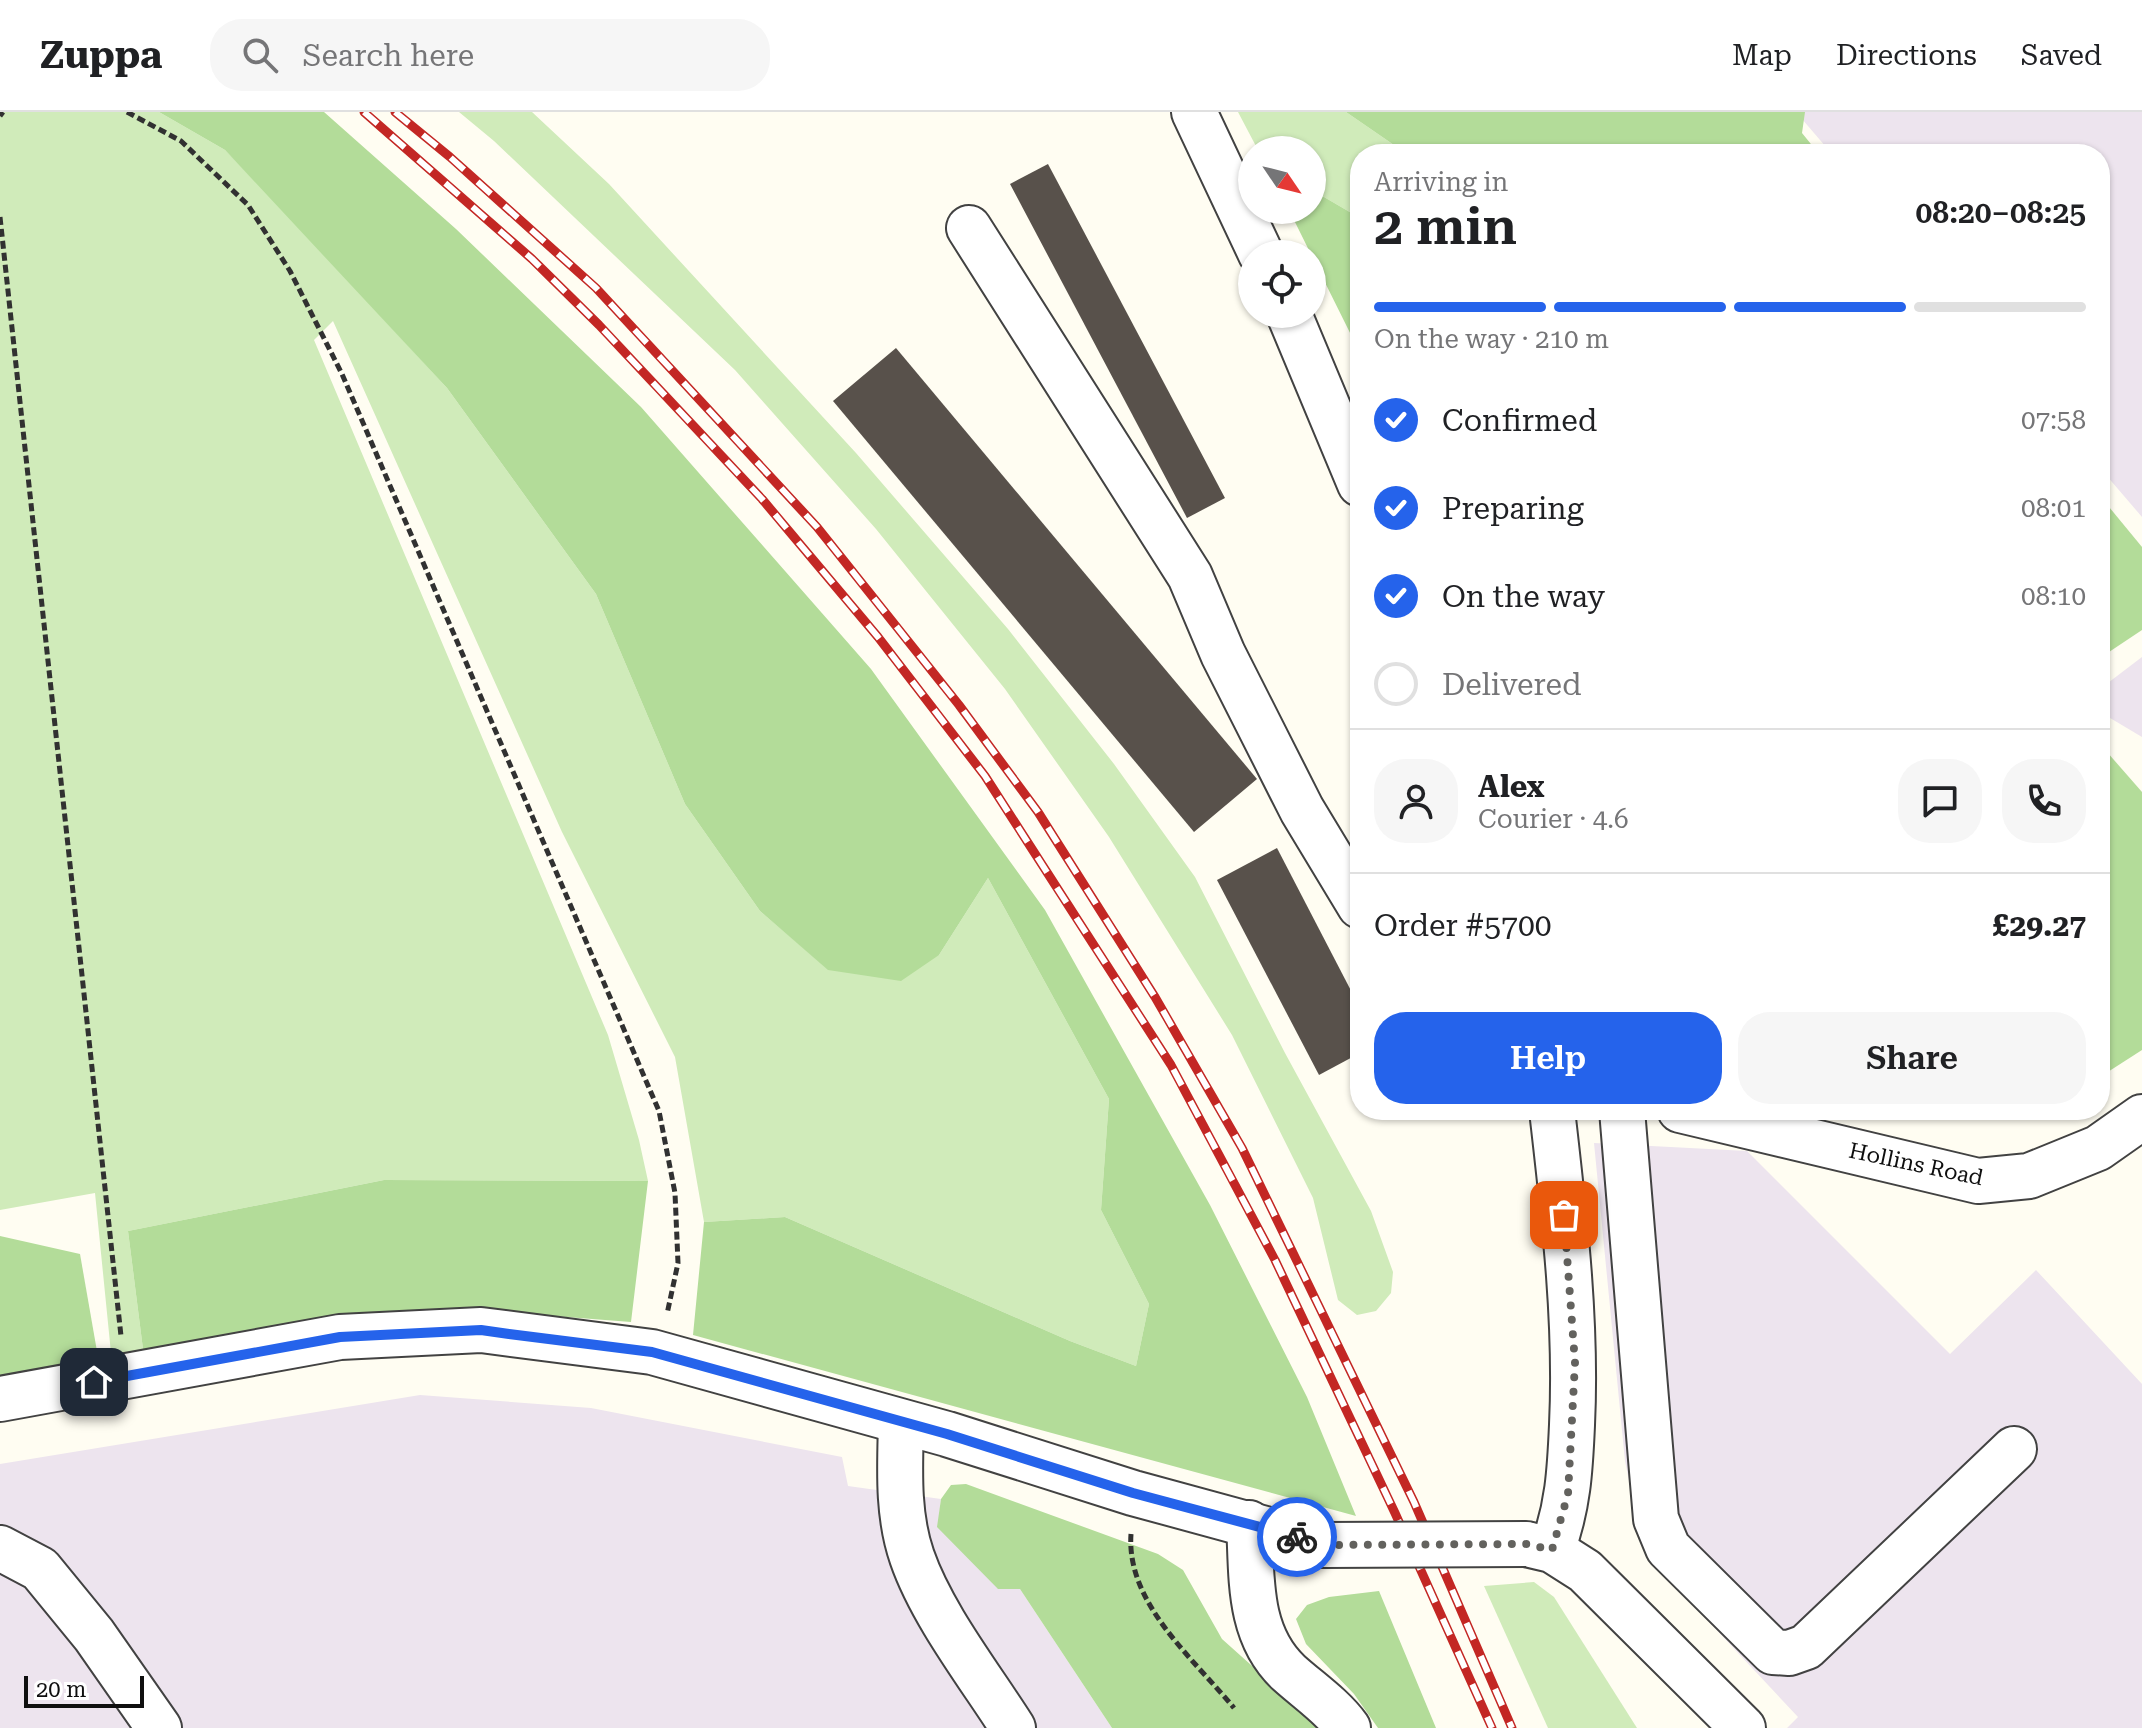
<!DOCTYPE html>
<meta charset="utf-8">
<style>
body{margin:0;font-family:"Roboto Serif",serif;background:#f6f6f6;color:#202124;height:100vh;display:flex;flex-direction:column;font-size:30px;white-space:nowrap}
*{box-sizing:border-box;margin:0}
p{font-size:26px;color:#757577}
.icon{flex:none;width:44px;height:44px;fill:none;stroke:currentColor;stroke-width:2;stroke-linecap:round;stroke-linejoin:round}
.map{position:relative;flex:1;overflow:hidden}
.drawer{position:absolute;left:1350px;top:32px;width:760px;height:976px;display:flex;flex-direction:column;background:#fff;border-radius:32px;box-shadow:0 2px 6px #0004}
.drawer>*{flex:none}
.needle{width:52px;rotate:125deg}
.controls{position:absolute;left:1238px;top:24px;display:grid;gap:16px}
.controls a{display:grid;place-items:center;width:88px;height:88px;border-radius:50%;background:#fff;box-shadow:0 2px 6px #0004;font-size:40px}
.scale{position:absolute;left:24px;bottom:20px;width:120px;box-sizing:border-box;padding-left:8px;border:4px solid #0f0f0f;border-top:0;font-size:22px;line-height:28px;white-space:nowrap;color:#0f0f0f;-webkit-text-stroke:6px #fff;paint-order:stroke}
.pin{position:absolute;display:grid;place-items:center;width:68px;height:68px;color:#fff;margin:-34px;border-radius:16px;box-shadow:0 4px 12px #0006}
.courier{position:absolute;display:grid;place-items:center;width:80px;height:80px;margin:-40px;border:6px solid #2563eb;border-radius:50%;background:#fff;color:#222;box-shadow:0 2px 10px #0007}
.overview em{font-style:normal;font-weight:600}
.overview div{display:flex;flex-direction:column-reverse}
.overview{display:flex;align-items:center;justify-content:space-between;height:136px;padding:0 24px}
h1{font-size:52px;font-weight:600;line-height:60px}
.bar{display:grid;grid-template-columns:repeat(4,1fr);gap:12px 8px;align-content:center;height:96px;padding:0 24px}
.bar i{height:10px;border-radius:6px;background:#e0e0e0}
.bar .selected{background:#2563eb}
.bar p{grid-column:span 4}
.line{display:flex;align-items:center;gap:20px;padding:0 24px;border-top:2px solid #e0e0e0}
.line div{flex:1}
.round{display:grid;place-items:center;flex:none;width:84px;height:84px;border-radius:32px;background:#f6f6f6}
ol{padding:0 24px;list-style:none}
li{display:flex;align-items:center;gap:24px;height:88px}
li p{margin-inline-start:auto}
li .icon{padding:8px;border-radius:50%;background:#2563eb;color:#fff;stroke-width:4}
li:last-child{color:#757577}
li i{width:44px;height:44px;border:4px solid #e0e0e0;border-radius:50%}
.button{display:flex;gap:16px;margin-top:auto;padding:16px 24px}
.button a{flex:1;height:92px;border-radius:32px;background:#2563eb;color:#fff;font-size:32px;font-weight:600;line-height:92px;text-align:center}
.button a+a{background:#f6f6f6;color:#202124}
header{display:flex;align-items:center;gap:48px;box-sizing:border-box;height:112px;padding:0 40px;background:#fff;border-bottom:2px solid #e0e0e0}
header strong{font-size:38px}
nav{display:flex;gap:44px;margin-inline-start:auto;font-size:28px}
.search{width:560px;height:72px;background:#f6f6f6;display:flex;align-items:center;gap:20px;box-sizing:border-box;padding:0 28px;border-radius:32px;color:#757577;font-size:30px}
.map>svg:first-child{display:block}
</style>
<header>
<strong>Zuppa</strong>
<div class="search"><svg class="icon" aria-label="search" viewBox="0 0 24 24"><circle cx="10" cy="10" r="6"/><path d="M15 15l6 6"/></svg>Search here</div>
<nav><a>Map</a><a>Directions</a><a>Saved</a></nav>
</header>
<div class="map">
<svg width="2142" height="1616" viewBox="0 0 2142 1616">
<rect width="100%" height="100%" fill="#fffdf2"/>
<g fill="#ede4ee">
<path d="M1796,0H2142V405L2100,356V42H1832Z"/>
<path d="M2142,545V625L2100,600V577Z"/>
<path d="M1594,1031L1747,1039L1950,1242L2036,1158L2142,1272V1616H1787L1798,1605L1679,1478L1641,1428L1625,1349Z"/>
<path d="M420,1283L591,1296L842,1345L848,1374L941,1387L938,1415L1020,1477L1112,1616H0V1352Z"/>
</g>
<g fill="#d0ebba">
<path d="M0,0H159L225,38L283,98L447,276L596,482L685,692L760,799L828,857L939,843L988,766L1109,987L1101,1098L1149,1192L1136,1254L1070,1229L785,1105L704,1110L675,945L562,720L333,209L314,228L608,923L639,1028L648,1069L384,1068L128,1119L144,1245L112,1251L95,1081L0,1098Z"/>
<path d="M459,0H532L609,72L856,341L1008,517L1114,652L1195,765L1285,941L1371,1099L1393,1160L1391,1181L1376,1199L1357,1203L1338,1188L1313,1086L1232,923L1109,725L1005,577L876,417L735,258L494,29Z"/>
<path d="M1238,0H1346L1407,42H1360V106L1312,78V38H1258Z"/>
<path d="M1534,1470L1554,1485L1637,1616H1548L1484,1474Z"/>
</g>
<g fill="#b3dc99">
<path d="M159,0H324L456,117L641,295L871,557L1045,798L1210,1093L1307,1285L1356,1404L693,1223L704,1110L785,1105L1070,1229L1136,1254L1149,1192L1101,1098L1109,987L988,766L939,843L901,869L828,858L760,799L685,692L596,482L447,276L225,38Z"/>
<path d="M1346,0H1805L1802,21L1819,42H1407Z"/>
<path d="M1312,78L1360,106V241L1289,98H1312Z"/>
<path d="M2100,384L2142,435V518L2100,546Z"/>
<path d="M2100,632L2142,680V938L2100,965Z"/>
<path d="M384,1068L648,1069L631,1210L503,1200L144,1245L128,1119Z"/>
<path d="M0,1124L80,1142L98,1245L0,1264Z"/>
<path d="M966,1372L1158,1442L1183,1458L1222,1527L1297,1594L1317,1616H1112L1020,1477H998L937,1415L941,1387L951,1373Z"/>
<path d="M1379,1479L1436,1616H1378L1354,1582L1306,1532L1296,1507L1307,1493L1329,1485Z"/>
</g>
<g fill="#58514b">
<path d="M1048,52L1225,386L1187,406L1010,72Z"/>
<path d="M896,236L1257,667L1194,720L833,289Z"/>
<path d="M1277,736L1360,896V941L1319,963L1217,768Z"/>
</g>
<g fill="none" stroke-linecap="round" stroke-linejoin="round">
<g stroke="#424242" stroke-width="48">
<g id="minor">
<path d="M1194,0L1261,142"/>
<path d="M969,116L1190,464L1223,542L1302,698L1360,794"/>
<path d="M1289,202L1360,372"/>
<path d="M1622,998L1656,1407L1668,1436L1773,1540L1789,1541L1806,1535L2014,1337"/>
<path d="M1680,998L1978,1069L2029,1064L2098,1036L2142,1005"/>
<path d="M0,1287L340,1225L481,1218L652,1240L947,1322L1133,1381L1324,1433"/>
<path d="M901,1310C900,1355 897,1402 912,1445C932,1503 980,1564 1013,1616"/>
<path d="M1249,1411C1252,1464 1247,1522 1289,1561C1309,1579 1333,1595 1348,1616"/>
<path d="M1526,1432L1552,1438L1585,1459L1743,1616"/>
<path d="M0,1436L40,1457L94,1523L159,1616"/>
<path d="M1552,1438C1568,1395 1570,1359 1572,1313C1577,1208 1564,1103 1552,998"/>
</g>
</g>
<g stroke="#313131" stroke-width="5" stroke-dasharray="8 4" stroke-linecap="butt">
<path d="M127,0L181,29L248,93L290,159L342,262L659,999L675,1081L678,1151L667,1202"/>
<path d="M0,4L3,0"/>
<path d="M0,105L121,1224"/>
<path d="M1131,1422C1126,1491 1193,1546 1234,1596"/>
</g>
<use href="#minor" stroke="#fff" stroke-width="44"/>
<g stroke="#c32724" stroke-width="9">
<g id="rail">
<path d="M364,0L532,147L599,213L762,387L878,525L985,664L1171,953L1275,1148L1395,1401L1492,1616"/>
<path d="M395,0L450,45L596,176L817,415L959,593L1038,700L1155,885L1242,1036L1414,1390L1512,1616"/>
</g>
</g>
<use href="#rail" stroke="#fff" stroke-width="6" stroke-dasharray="18" stroke-linecap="butt"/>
<g stroke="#424242" stroke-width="48" stroke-linecap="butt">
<path id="minor-bridge" d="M1324,1433L1526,1432"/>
</g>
<use href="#minor-bridge" stroke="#fff" stroke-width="44"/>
</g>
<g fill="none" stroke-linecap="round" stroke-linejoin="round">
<path stroke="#63625e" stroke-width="8" stroke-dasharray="0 14.4" d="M1297,1425L1324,1433L1526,1432L1552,1438L1568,1382L1575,1251L1564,1103"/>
<path stroke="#2563eb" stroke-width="10" d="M94,1270L340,1225L481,1218L509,1222L652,1240L947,1322L1133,1381L1297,1425"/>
</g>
<g text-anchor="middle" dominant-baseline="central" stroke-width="8" stroke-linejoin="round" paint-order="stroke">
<g font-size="22" fill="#0f0f0f" stroke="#fff">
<text transform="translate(1916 1052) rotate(12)">Hollins Road</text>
</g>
</g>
</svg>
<div class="controls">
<a><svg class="needle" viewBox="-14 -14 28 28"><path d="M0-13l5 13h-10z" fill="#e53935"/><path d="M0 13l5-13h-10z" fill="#757577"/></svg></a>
<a><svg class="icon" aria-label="locate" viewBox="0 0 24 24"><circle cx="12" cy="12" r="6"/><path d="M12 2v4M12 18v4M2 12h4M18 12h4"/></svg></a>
</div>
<div class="scale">20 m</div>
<div class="pin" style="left:1564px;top:1103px;background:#ea580c"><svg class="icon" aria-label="bag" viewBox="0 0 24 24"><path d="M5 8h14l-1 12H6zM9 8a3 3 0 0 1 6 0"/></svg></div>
<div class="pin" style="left:94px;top:1270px;background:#1f2937"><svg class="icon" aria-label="home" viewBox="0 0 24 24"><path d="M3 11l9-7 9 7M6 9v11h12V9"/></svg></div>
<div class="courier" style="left:1297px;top:1425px"><svg class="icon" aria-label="bike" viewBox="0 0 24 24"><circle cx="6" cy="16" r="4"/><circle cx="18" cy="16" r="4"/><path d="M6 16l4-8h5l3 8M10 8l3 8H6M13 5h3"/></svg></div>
<section class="drawer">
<div class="overview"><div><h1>2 min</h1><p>Arriving in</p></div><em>08:20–08:25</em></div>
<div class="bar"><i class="selected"></i><i class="selected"></i><i class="selected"></i><i></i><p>On the way · 210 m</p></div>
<ol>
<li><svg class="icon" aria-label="check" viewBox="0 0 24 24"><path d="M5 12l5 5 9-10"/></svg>Confirmed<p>07:58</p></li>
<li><svg class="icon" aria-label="check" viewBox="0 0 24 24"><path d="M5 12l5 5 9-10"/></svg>Preparing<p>08:01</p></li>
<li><svg class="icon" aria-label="check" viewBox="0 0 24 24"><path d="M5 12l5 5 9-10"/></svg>On the way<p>08:10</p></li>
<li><i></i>Delivered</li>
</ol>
<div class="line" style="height:144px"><a class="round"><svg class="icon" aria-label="person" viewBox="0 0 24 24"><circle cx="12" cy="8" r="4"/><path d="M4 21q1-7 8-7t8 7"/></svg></a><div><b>Alex</b><p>Courier · 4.6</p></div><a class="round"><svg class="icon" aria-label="chat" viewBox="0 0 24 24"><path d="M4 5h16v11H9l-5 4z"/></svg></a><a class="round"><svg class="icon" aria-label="phone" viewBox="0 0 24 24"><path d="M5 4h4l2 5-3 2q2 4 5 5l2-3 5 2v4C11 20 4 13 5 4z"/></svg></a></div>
<div class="line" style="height:104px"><div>Order #5700</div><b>£29.27</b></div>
<div class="button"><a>Help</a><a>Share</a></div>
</section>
</div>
